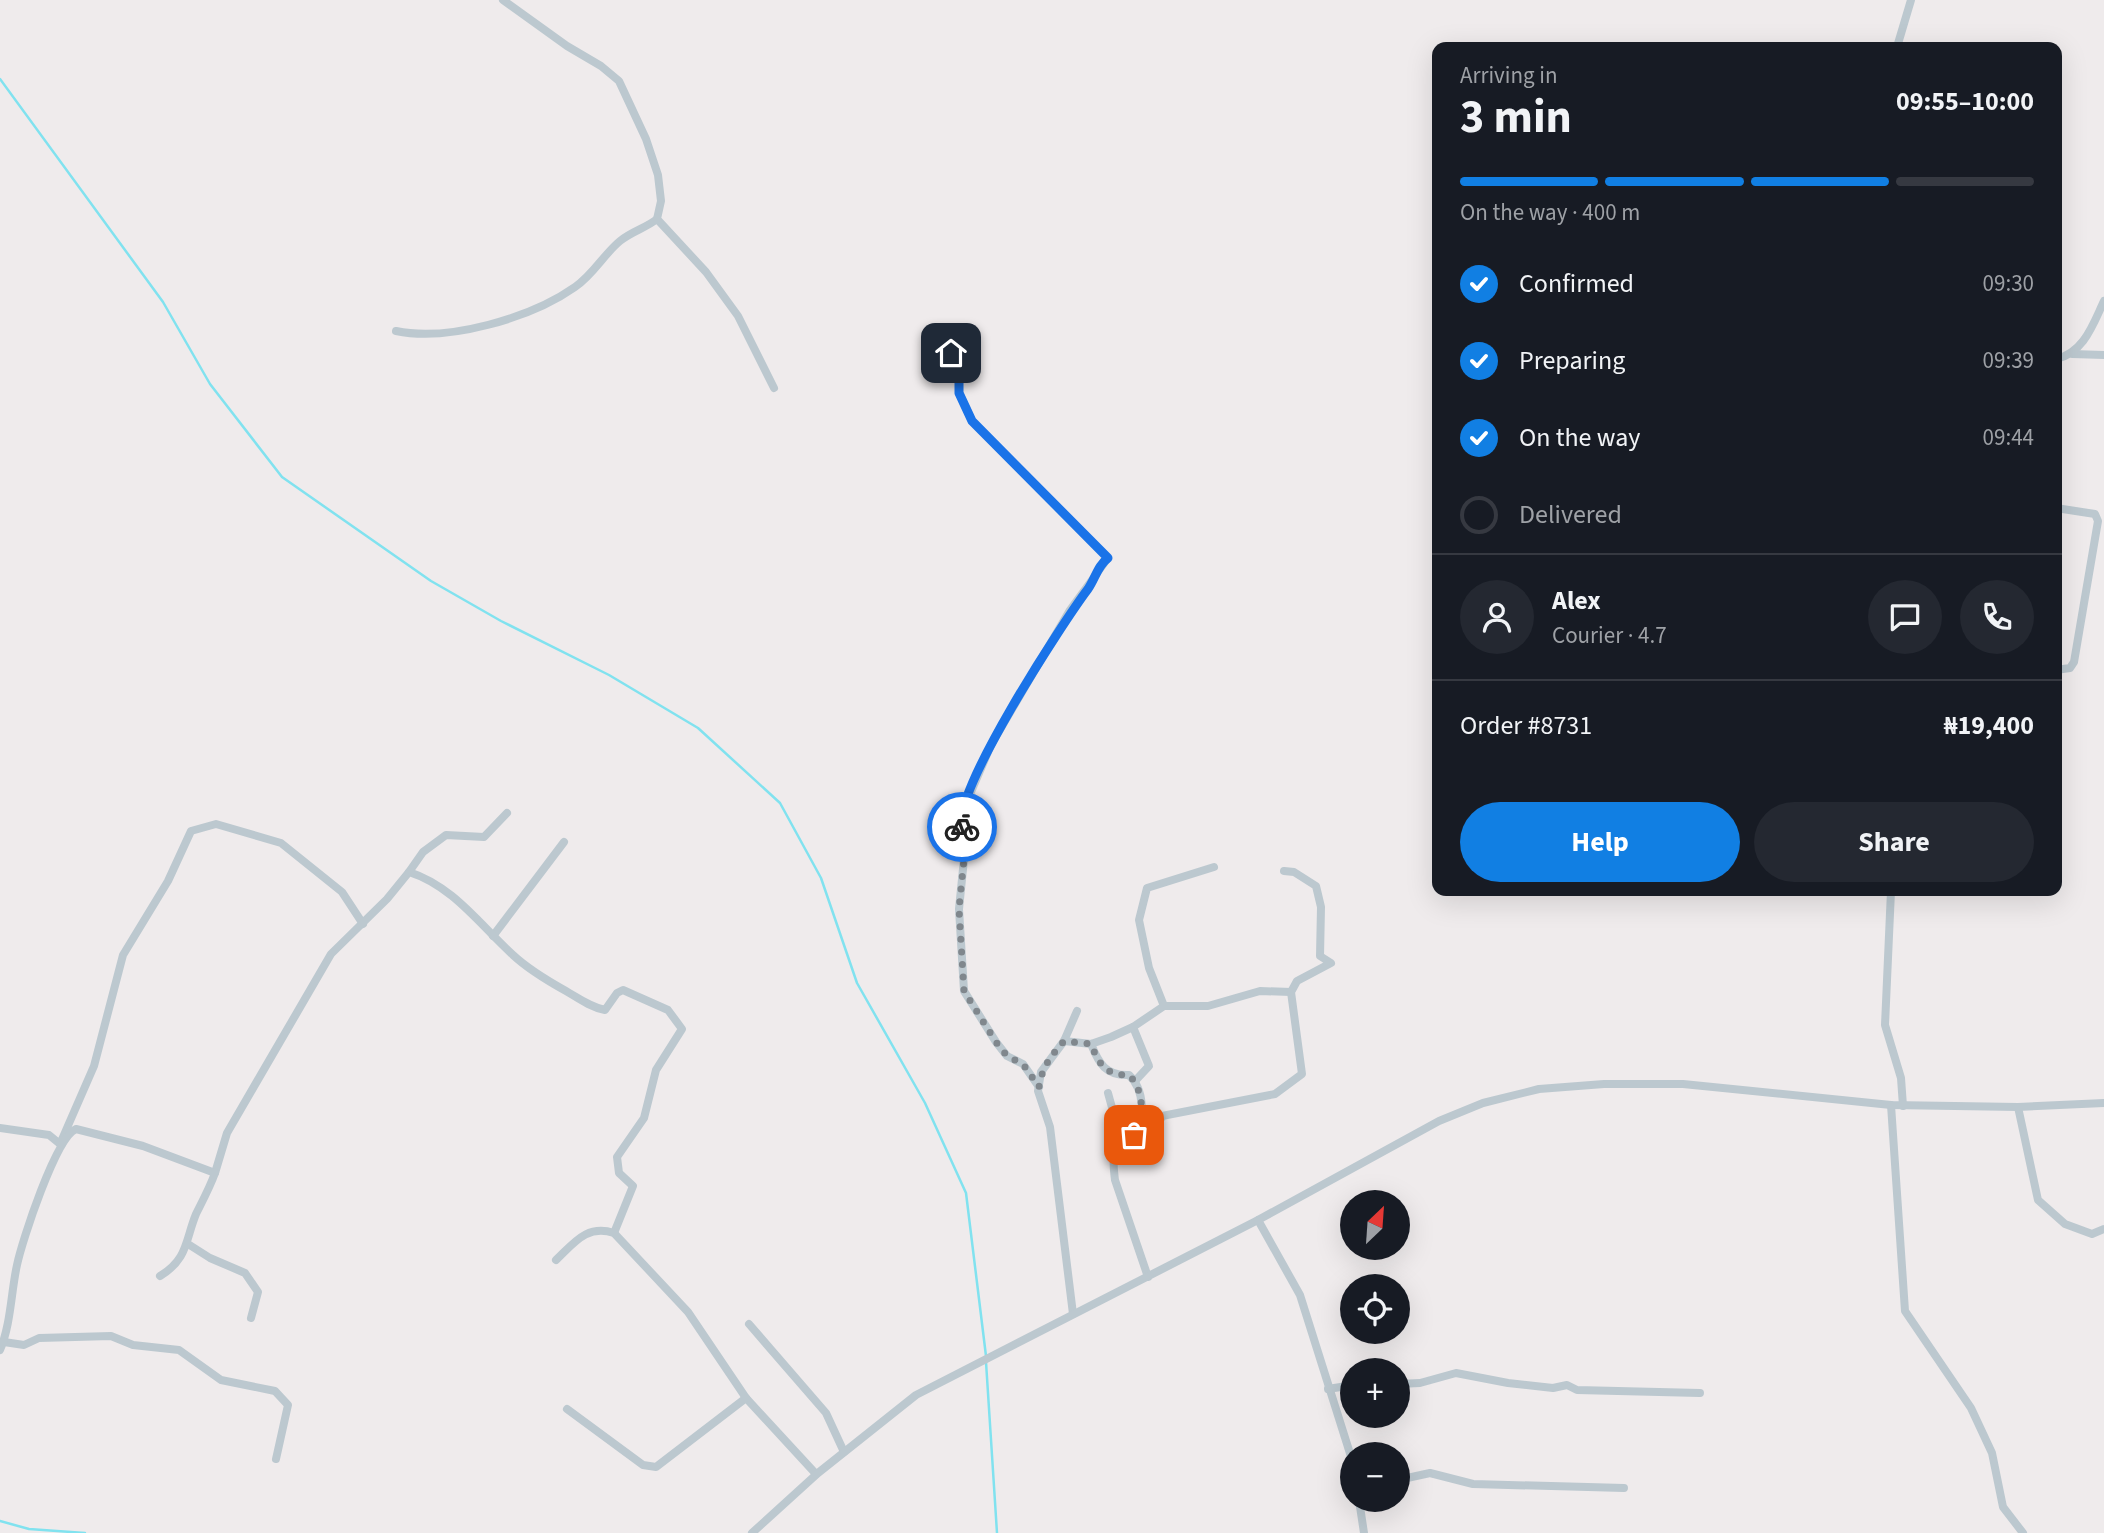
<!DOCTYPE html>
<meta charset="utf-8">
<style>
body{margin:0;font-family:"Source Sans 3",sans-serif;background:#242831;color:#f1f3f6;height:100vh;display:flex;flex-direction:column;font-size:26px;white-space:nowrap}
*{box-sizing:border-box;margin:0}
p{font-size:23px;color:#9ea1a6}
.icon{flex:none;width:38px;height:38px;fill:none;stroke:currentColor;stroke-width:2;stroke-linecap:round;stroke-linejoin:round}
.map{position:relative;flex:1;overflow:hidden}
.panel{position:absolute;left:1432px;top:42px;width:630px;height:854px;display:flex;flex-direction:column;background:#171b24;border-radius:14px;box-shadow:0 7px 28px #0002}
.panel>*{flex:none}
.needle{width:46px;rotate:25deg}
.buttons{position:absolute;left:1340px;top:1190px;display:grid;gap:14px}
.buttons a{display:grid;place-items:center;width:70px;height:70px;border-radius:50%;background:#171b24;box-shadow:0 7px 28px #0002;font-size:35px}
.pin{position:absolute;display:grid;place-items:center;width:60px;height:60px;color:#fff;margin:-30px;border-radius:14px;box-shadow:0 4px 10px #0006}
.courier{position:absolute;display:grid;place-items:center;width:70px;height:70px;margin:-35px;border:5px solid #1a73e8;border-radius:50%;background:#fff;color:#222;box-shadow:0 2px 9px #0007}
.summary em{font-style:normal;font-weight:700}
.summary div{display:flex;flex-direction:column-reverse}
.summary{display:flex;align-items:center;justify-content:space-between;height:119px;padding:0 28px}
h1{font-size:46px;font-weight:700;line-height:52px}
.bar{display:grid;grid-template-columns:repeat(4,1fr);gap:10px 7px;align-content:center;height:84px;padding:0 28px}
.bar i{height:9px;border-radius:5px;background:#363941}
.bar .current{background:#117fe3}
.bar p{grid-column:span 4}
.line{display:flex;align-items:center;gap:18px;padding:0 28px;border-top:2px solid #363941}
.line div{flex:1}
.round{display:grid;place-items:center;flex:none;width:74px;height:74px;border-radius:37px;background:#242831}
ol{padding:0 28px;list-style:none}
li{display:flex;align-items:center;gap:21px;height:77px}
li p{margin-inline-start:auto}
li .icon{padding:7px;border-radius:50%;background:#117fe3;color:#fff;stroke-width:4}
li:last-child{color:#9ea1a6}
li i{width:38px;height:38px;border:4px solid #363941;border-radius:50%}
.button{display:flex;gap:14px;margin-top:auto;padding:14px 28px}
.button a{flex:1;height:80px;border-radius:42px;background:#117fe3;color:#fff;font-size:28px;font-weight:700;line-height:80px;text-align:center}
.button a+a{background:#242831;color:#f1f3f6}
.map>svg:first-child{display:block}
</style>
<div class="map">
<svg width="2104" height="1533" viewBox="0 0 2104 1533">
<rect width="100%" height="100%" fill="#efebec"/>
<g fill="none" stroke-linecap="round" stroke-linejoin="round">
<g stroke="#81e2ef" stroke-width="2.5">
<path d="M0,79L163,302L210,384L282,477L431,581L501,621L609,675L698,728L780,803L821,878L857,983L925,1103L966,1193L986,1356"/>
<path d="M986,1362L997,1533"/>
<path d="M0,1521L29,1529L85,1533"/>
</g>
<g stroke="#bcc8cf" stroke-width="8">
<path d="M503,0L567,46L601,66L619,81L646,139L658,175L661,201L657,219L706,272L738,316L774,388"/>
<path d="M1897,47L1911,0"/>
<path d="M396,331C448,342 531,318 575,287C593,275 604,254 620,241C632,231 646,228 657,219"/>
<path d="M2072,354L2104,355"/>
<path d="M929,356L963,353L964,364L959,368V393L972,421L1108,558L1070,610L991,745L959,820L966,839L959,909L964,991L996,1042L1007,1056L1023,1064L1039,1087"/>
<path d="M2056,359C2084,353 2093,324 2104,301"/>
<path d="M2056,508L2095,514L2098,521L2074,662L2070,668L2056,670"/>
<path d="M409,872L423,852L446,835L484,837L507,813"/>
<path d="M1891,891L1885,1025L1901,1078L1903,1106"/>
<path d="M493,936L564,842"/>
<path d="M1164,1006L1149,968L1139,920L1147,888L1214,867"/>
<path d="M1133,1027L1149,1066L1135,1081"/>
<path d="M1064,1041L1091,1044L1111,1037L1133,1027L1164,1006H1208L1260,991L1291,992"/>
<path d="M1091,1044C1099,1064 1106,1076 1129,1075C1144,1089 1147,1121 1132,1137C1127,1142 1118,1145 1115,1152C1112,1160 1114,1171 1115,1180L1148,1277"/>
<path d="M1108,1093L1122,1144"/>
<path d="M1891,1105L1905,1311L1971,1408L1992,1453L2003,1507L2023,1533"/>
<path d="M2018,1107L2038,1200L2065,1224L2092,1234L2104,1229"/>
<path d="M0,1128L49,1135L60,1144L94,1066L123,955L168,881L191,831L216,824L281,843L342,892L363,924"/>
<path d="M1134,1135L1157,1127L1162,1116L1275,1094L1302,1074L1291,992L1297,981L1331,963L1320,956L1321,907L1316,886L1294,872L1284,871"/>
<path d="M215,1173L227,1133L331,954L387,899L409,872C453,886 480,925 513,955C528,969 548,981 566,991C578,998 590,1007 605,1010L617,993L623,990L668,1010L682,1029L656,1070L644,1118L617,1157L619,1173L633,1186L614,1233"/>
<path d="M1258,1220L1300,1295L1353,1463"/>
<path d="M188,1244L210,1258L245,1273L258,1292L251,1318"/>
<path d="M556,1260C574,1243 587,1224 614,1233L688,1312L746,1398L816,1474"/>
<path d="M1073,1314L1050,1127L1038,1091L1041,1072L1064,1041L1077,1011"/>
<path d="M749,1324L826,1413L844,1452"/>
<path d="M4,1342L24,1345L39,1338L111,1336L133,1345L179,1350L221,1380L275,1391L288,1405L276,1459"/>
<path d="M0,1350C11,1324 11,1292 17,1265C22,1241 56,1137 76,1129L143,1146L215,1173C210,1187 203,1200 196,1214C185,1241 188,1259 160,1276"/>
<path d="M1398,1384L1420,1383L1456,1373L1508,1383L1553,1388L1567,1385L1577,1390L1700,1393"/>
<path d="M1328,1389L1353,1385"/>
<path d="M567,1409L643,1465L656,1467L746,1398"/>
<path d="M1398,1480L1430,1473L1473,1484L1624,1488"/>
<path d="M1359,1500L1364,1533"/>
<path d="M752,1533L818,1473L916,1395L1258,1220L1439,1121L1483,1103L1539,1089L1604,1084H1683L1891,1105L2018,1107L2104,1103"/>
</g>
</g>
<g fill="none" stroke-linecap="round" stroke-linejoin="round">
<path stroke="#80878d" stroke-width="7" stroke-dasharray="0 12.6" d="M962,827L966,839L959,909L964,991L996,1042L1007,1056L1023,1064L1039,1087C1042,1067 1051,1056 1064,1041L1091,1044C1099,1064 1106,1076 1129,1075C1144,1090 1145,1117 1134,1135"/>
<path stroke="#1a73e8" stroke-width="9" d="M951,353L963,354L964,364L959,368V393L972,421L1108,558C1098,565 1095,579 1088,589C1063,622 951,794 962,827"/>
</g>
</svg>
<div class="buttons">
<a><svg class="needle" viewBox="-14 -14 28 28"><path d="M0-13l5 13h-10z" fill="#e53935"/><path d="M0 13l5-13h-10z" fill="#9ea1a6"/></svg></a>
<a><svg class="icon" aria-label="locate" viewBox="0 0 24 24"><circle cx="12" cy="12" r="6"/><path d="M12 2v4M12 18v4M2 12h4M18 12h4"/></svg></a>
<a>+</a>
<a>−</a>
</div>
<div class="pin" style="left:1134px;top:1135px;background:#ea580c"><svg class="icon" aria-label="bag" viewBox="0 0 24 24"><path d="M5 8h14l-1 12H6zM9 8a3 3 0 0 1 6 0"/></svg></div>
<div class="pin" style="left:951px;top:353px;background:#1f2937"><svg class="icon" aria-label="home" viewBox="0 0 24 24"><path d="M3 11l9-7 9 7M6 9v11h12V9"/></svg></div>
<div class="courier" style="left:962px;top:827px"><svg class="icon" aria-label="bike" viewBox="0 0 24 24"><circle cx="6" cy="16" r="4"/><circle cx="18" cy="16" r="4"/><path d="M6 16l4-8h5l3 8M10 8l3 8H6M13 5h3"/></svg></div>
<section class="panel">
<div class="summary"><div><h1>3 min</h1><p>Arriving in</p></div><em>09:55–10:00</em></div>
<div class="bar"><i class="current"></i><i class="current"></i><i class="current"></i><i></i><p>On the way · 400 m</p></div>
<ol>
<li><svg class="icon" aria-label="check" viewBox="0 0 24 24"><path d="M5 12l5 5 9-10"/></svg>Confirmed<p>09:30</p></li>
<li><svg class="icon" aria-label="check" viewBox="0 0 24 24"><path d="M5 12l5 5 9-10"/></svg>Preparing<p>09:39</p></li>
<li><svg class="icon" aria-label="check" viewBox="0 0 24 24"><path d="M5 12l5 5 9-10"/></svg>On the way<p>09:44</p></li>
<li><i></i>Delivered</li>
</ol>
<div class="line" style="height:126px"><a class="round"><svg class="icon" aria-label="person" viewBox="0 0 24 24"><circle cx="12" cy="8" r="4"/><path d="M4 21q1-7 8-7t8 7"/></svg></a><div><b>Alex</b><p>Courier · 4.7</p></div><a class="round"><svg class="icon" aria-label="chat" viewBox="0 0 24 24"><path d="M4 5h16v11H9l-5 4z"/></svg></a><a class="round"><svg class="icon" aria-label="phone" viewBox="0 0 24 24"><path d="M5 4h4l2 5-3 2q2 4 5 5l2-3 5 2v4C11 20 4 13 5 4z"/></svg></a></div>
<div class="line" style="height:91px"><div>Order #8731</div><b>₦19,400</b></div>
<div class="button"><a>Help</a><a>Share</a></div>
</section>
</div>
